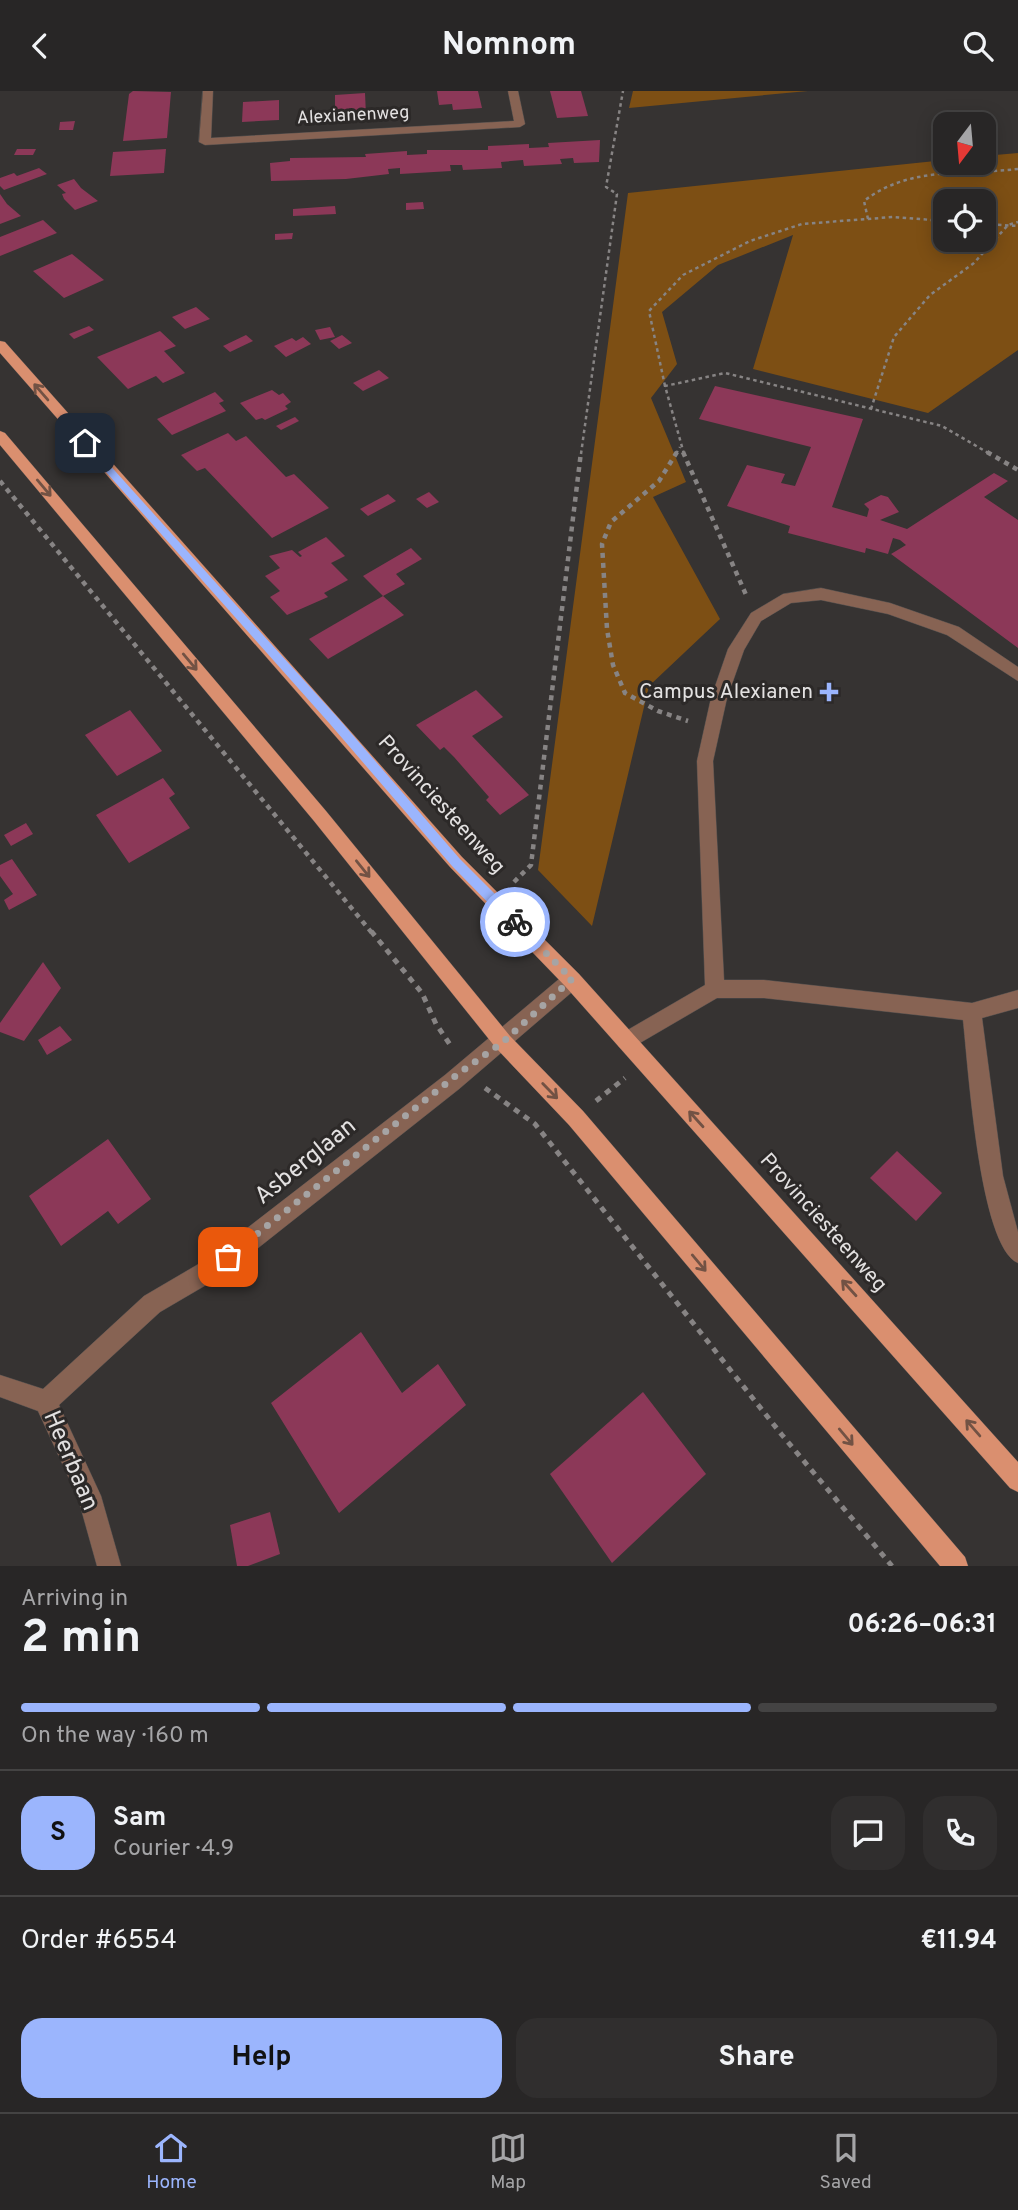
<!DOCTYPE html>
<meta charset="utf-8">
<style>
body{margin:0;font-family:Overpass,sans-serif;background:#302e2e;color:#f1f3f6;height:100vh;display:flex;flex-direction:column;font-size:26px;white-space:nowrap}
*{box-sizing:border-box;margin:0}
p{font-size:23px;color:#a5a5a7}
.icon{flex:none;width:38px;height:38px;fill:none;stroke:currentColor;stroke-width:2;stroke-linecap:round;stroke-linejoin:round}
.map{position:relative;height:1475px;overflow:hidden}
.drawer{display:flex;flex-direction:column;background:#282626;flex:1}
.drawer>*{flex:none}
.needle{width:46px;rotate:196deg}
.buttons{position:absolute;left:933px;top:21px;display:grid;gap:14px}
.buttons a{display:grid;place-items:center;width:63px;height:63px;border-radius:14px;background:#282626;box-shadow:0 4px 18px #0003,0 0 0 2px #444343;font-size:35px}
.pin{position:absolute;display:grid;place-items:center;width:60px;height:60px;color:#fff;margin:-30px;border-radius:14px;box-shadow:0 4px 10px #0006}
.courier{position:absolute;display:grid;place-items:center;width:70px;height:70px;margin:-35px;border:5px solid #9bb5fd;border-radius:50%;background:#fff;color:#222;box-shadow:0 2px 9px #0007}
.summary em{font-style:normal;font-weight:700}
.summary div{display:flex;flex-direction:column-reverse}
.summary{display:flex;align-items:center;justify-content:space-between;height:119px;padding:0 21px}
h1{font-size:46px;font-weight:700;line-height:52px}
.bar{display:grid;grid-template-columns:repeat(4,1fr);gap:10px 7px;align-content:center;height:84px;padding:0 21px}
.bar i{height:9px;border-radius:5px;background:#444343}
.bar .current{background:#9bb5fd}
.bar p{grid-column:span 4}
.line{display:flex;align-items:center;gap:18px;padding:0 21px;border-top:2px solid #444343}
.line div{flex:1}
.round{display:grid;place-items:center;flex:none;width:74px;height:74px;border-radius:21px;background:#302e2e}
.action{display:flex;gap:14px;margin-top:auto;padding:14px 21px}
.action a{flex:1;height:80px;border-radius:21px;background:#9bb5fd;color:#111;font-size:28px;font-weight:700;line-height:80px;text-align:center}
.action a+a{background:#302e2e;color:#f1f3f6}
header{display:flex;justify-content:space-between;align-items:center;height:91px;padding:0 21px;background:#282626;font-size:32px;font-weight:700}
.tab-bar{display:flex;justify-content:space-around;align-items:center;height:98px;border-top:2px solid #444343;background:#282626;font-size:19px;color:#a5a5a7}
.tab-bar a{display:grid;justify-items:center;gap:4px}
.tab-bar .current{color:#9bb5fd}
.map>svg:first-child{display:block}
</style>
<header><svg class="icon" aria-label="back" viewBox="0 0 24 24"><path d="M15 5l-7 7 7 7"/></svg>Nomnom<svg class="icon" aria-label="search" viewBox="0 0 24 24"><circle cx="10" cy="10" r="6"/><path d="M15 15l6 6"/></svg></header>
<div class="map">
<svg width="1018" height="1475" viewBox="0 0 1018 1475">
<rect width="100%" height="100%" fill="#363332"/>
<g fill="#7d4f14" fill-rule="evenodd">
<path d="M633,0H808L629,17Z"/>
<path d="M1018,62V259L928,322L753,278L793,144L718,174L662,221L677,273L651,307L686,391L653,406L720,528L649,595L592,835L538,779L628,102L945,69V72H984V65ZM945,110H984V149H945Z"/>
</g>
<g fill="#8c3858">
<path d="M133,0L171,1L167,47L123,50L129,3Z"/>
<path d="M437,0H478L482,17L453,19L452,13L439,14Z"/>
<path d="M550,0H581L588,25L557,27Z"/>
<path d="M365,2L366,24L335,26V4Z"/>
<path d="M279,9V29L242,31L243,11Z"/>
<path d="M75,30L73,39H59L60,31Z"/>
<path d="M600,49L599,71L574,72L573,67L560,68L562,73L524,75L523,69L501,71L502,77L463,79L462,74H450L451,80L400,83V77L388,78L389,83L346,88L271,90L270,72L290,70V67L366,66L365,63L407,60V64L427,63V59H488V55L529,53V57L549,56L548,52Z"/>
<path d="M17,58H36L33,64H14Z"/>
<path d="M166,58L164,82L110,85L113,61Z"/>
<path d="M39,77L47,83L4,99L0,95V87L14,82L17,85Z"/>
<path d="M74,88L81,97L98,110L75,119L64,108L62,103L66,102L57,94Z"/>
<path d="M0,103L7,113L21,125L0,133Z"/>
<path d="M423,111L424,118L406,119V112Z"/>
<path d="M335,115L336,123L293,125V118Z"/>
<path d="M43,129L57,142L0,165V146Z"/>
<path d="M293,142L292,148L275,149V143Z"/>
<path d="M72,163L104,189L64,207L33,180Z"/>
<path d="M196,216L210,228L185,238L172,226Z"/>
<path d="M89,235L94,239L74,248L69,243Z"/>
<path d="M330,236L335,246L320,249L315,239Z"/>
<path d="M160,240L176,255L164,260L185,282L163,292L156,285L128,298L97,266Z"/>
<path d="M246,244L253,250L230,261L223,255Z"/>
<path d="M342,244L352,252L339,258L330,250Z"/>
<path d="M303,246L311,253L286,266L274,255L292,247L296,250Z"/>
<path d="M379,279L389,287L363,300L353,292Z"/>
<path d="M715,295L863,328L832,416L867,426L869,418L864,413L881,404L888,406L899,421L880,429L907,438L994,382L1008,390L984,406L1018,429V557L891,463L906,454L900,449L893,447L888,463L866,457L865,462L788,442L790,435L727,415L747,374L785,383L781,392L795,395L811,356L699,328Z"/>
<path d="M272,299L279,304L283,302L291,311L285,315L288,318L265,329L262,327L256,329L240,312Z"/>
<path d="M215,301L224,310L219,312L226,320L172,344L157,328Z"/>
<path d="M295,326L299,330L281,339L276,335Z"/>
<path d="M228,342L236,350L246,345L286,386L294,383L329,417L272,447L205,377L197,380L181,364Z"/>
<path d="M429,401L439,411L427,417L416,408Z"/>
<path d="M388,403L396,410L368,425L360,418Z"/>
<path d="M326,446L345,465L331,472L348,489L324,502L328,506L287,524L270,506L280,500L265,485L280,477L269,465L292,459L300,466L302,465L298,461Z"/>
<path d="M411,457L422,468L396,483L405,493L383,505L363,485Z"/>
<path d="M383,505L404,524L328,568L309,548Z"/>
<path d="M476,599L503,626L472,645L529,704L500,724L486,709L489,706L454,666L444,656L440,659L416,634Z"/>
<path d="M130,619L162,660L117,685L85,644Z"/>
<path d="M163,687L175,703L169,707L190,737L129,772L96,724Z"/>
<path d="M26,732L33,743L11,755L4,744Z"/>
<path d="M12,768L37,804L9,819L4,809L13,803L0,785V774Z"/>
<path d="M43,871L61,897L24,950L0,941V932Z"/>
<path d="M60,935L72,949L47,964L38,949Z"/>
<path d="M108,1048L151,1108L118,1133L108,1120L61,1155L29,1105Z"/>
<path d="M897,1060L942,1102L916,1130L870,1087Z"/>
<path d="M361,1241L402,1302L438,1273L466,1314L339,1422L271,1312Z"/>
<path d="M643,1301L706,1383L612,1472L550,1383Z"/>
<path d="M270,1421L280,1463L248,1475H237L230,1434Z"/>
</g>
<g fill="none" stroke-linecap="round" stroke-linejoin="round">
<g stroke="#524f4e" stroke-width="1">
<g id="minor">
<path d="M203,0H213L211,47L514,30L508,0H518L525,33L520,36L205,54L199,51Z"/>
<path d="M821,497L890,512L959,536L1018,576V590L947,544L888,523L821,509L791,512L761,530L744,559L727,607L713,670L724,889H764L972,912L1018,899V917L982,927L1003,1085L1018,1141V1172C979,1156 968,972 963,929L764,907H717L633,956L626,959L619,956L616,950L619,944L705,894L697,670L711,607L728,558L751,522L783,503Z"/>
<path d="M572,880L579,883L581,889L579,895L459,998L253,1161L218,1187L160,1221L59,1314L101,1405L121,1475H97L78,1407L38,1320L0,1306V1284L43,1298L144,1205L202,1171L237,1145L445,984L565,883Z"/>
</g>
</g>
<g stroke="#524f4e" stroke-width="1">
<g id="major">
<path d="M0,250L5,251L462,766L579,883L1018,1371V1401L1010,1397L565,895L450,776L0,262Z"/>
<path d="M0,340L5,342L326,720L510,945L583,1020L965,1466L968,1475H940L569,1034L496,957L314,730L0,354Z"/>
</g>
</g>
<g stroke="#878484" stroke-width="2.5" stroke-dasharray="3.5 3.5" stroke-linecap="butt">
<path d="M868,128L864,110C909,75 964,84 1018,78"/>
<path d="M984,133L1018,135"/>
<path d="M665,295L649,220L683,184L750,150L802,133L893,126L945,130"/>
<path d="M871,318L894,246L930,204L974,172L1008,134L1018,131"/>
<path d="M581,363L617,103L606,96L623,0"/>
<path d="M676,363L680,356"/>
<path d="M684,363L665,295L725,282L942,335L990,363"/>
</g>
<g stroke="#878484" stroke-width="4.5" stroke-dasharray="5 5" stroke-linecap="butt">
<path d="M677,361L659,390L611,431L602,453L607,538L613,574L625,602L658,620L688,630"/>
<path d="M683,361L747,506"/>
<path d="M987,361L1018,379"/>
<path d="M0,390L372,842"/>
<path d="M514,791L531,774L581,361"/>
</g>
<g stroke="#878484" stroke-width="5" stroke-dasharray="6 6" stroke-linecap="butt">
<path d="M371,840L422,902L436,933L451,955"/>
<path d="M485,997L535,1033L782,1344L892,1475"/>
<path d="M596,1010L625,987"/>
</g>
<use href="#minor" fill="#876353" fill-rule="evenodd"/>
<use href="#major" fill="#da8f6f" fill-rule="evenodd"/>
</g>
<defs><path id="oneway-shaft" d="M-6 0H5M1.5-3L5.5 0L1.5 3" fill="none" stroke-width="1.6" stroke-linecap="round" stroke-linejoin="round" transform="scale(1.75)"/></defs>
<g stroke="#725244">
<use href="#oneway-shaft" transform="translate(41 301) rotate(-131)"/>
<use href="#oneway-shaft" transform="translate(44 397) rotate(50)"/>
<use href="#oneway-shaft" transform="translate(190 571) rotate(50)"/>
<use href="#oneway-shaft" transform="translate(363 778) rotate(51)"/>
<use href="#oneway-shaft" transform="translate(550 1000) rotate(46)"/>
<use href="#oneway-shaft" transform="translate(696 1028) rotate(-132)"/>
<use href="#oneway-shaft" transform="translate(699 1172) rotate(50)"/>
<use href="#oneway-shaft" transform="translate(849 1197) rotate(-132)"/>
<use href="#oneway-shaft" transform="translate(973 1337) rotate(-131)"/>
<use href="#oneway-shaft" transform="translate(846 1346) rotate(50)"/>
</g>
<path fill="#9bb5fd" d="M82,350H88L338,627L460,768L519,827V835H511L452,775L330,633L82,354Z"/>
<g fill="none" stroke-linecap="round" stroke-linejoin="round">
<path stroke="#a6a4a4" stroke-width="7" stroke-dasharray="0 12.6" d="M228,1166L458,983L503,951L572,888L515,831"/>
</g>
<path fill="#9bb5fd" stroke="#2c2928" stroke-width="2.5" d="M825.5 590.5h7v7h7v7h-7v7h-7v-7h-7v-7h7z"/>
<g text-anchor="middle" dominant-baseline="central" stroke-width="6" stroke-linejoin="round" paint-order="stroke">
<g font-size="18" fill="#e3e1e1" stroke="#2c2928">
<text transform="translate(353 25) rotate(-3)">Alexianenweg</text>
</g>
<g font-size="21" fill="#e3e1e1" stroke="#2c2928" text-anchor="end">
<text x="813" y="601">Campus Alexianen</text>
</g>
<g font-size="21" fill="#e3e1e1" stroke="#2c2928">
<text transform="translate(441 714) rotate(48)">Provinciesteenweg</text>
<text transform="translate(823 1132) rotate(48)">Provinciesteenweg</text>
</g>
<g font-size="24" fill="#e3e1e1" stroke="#2c2928">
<text transform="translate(306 1071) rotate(-39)">Asberglaan</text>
<text transform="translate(70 1370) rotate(67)">Heerbaan</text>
</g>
</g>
</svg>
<div class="buttons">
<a><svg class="needle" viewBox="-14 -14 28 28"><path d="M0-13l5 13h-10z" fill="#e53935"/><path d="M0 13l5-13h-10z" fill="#a5a5a7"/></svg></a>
<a><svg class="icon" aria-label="locate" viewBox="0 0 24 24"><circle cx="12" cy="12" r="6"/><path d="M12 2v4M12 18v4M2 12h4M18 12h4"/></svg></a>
</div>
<div class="pin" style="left:228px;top:1166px;background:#ea580c"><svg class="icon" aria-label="bag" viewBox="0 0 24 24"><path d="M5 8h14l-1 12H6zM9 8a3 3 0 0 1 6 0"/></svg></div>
<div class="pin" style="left:85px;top:352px;background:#1f2937"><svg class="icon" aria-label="home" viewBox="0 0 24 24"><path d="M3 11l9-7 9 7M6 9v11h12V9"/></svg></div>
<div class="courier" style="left:515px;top:831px"><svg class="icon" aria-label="bike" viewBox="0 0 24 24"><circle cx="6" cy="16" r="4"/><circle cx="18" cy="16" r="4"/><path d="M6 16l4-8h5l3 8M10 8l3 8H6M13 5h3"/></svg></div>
</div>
<section class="drawer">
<div class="summary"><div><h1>2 min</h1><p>Arriving in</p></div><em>06:26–06:31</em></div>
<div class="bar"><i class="current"></i><i class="current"></i><i class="current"></i><i></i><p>On the way · 160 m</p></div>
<div class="line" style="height:126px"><b class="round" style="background:#9bb5fd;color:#111">S</b><div><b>Sam</b><p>Courier · 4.9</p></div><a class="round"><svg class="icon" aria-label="chat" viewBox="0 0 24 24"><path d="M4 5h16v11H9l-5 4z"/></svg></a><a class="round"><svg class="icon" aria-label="phone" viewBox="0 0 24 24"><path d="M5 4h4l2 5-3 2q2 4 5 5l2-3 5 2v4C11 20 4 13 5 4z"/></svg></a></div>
<div class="line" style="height:91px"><div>Order #6554</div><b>€11.94</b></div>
<div class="action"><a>Help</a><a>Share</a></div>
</section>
<nav class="tab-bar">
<a class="current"><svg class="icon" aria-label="home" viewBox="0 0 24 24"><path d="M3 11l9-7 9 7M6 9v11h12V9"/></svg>Home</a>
<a><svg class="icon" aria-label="map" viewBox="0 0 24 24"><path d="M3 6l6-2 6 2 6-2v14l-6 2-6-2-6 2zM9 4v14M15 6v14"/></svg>Map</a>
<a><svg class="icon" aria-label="saved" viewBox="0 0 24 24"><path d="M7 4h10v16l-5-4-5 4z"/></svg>Saved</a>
</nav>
